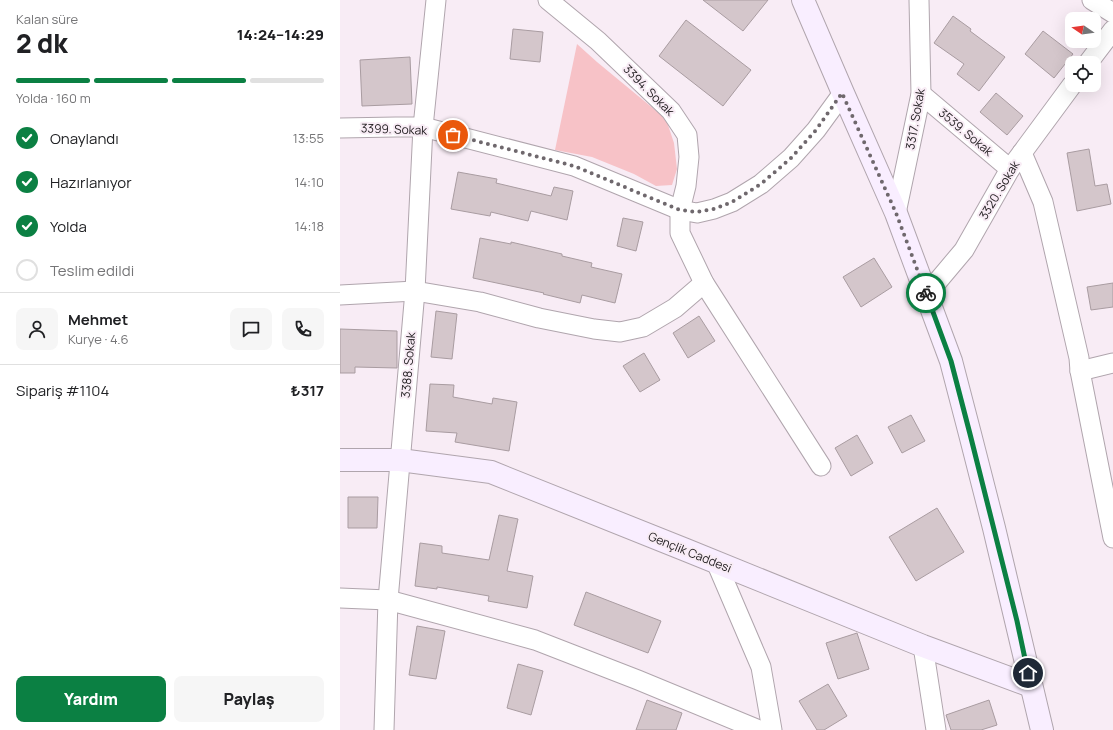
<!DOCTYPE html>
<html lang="tr">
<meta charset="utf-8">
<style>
body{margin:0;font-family:Manrope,sans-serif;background:#f6f6f6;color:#202124;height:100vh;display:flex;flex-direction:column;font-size:15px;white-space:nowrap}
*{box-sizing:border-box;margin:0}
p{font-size:13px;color:#757577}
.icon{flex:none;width:22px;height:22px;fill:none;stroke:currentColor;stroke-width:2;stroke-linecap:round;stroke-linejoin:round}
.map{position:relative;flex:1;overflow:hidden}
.sheet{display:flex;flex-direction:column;background:#fff;width:340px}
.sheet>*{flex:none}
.needle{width:26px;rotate:283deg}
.fabs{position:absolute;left:725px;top:12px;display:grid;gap:8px}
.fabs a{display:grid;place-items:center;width:36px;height:36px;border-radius:8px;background:#fff;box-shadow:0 4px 16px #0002;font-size:20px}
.pin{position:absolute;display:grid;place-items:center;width:34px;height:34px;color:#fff;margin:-17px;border:2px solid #fff;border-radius:50%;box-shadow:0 1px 4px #0007}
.courier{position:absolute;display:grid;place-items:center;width:40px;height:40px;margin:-20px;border:3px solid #0b8043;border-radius:50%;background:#fff;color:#222;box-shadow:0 1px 5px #0007}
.head em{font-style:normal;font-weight:800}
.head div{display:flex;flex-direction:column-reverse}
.head{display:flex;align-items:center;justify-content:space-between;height:68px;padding:0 16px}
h1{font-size:26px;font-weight:800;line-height:30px}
.bar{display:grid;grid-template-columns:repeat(4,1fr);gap:6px 4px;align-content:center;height:48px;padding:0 16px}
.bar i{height:5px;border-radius:3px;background:#e0e0e0}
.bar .current{background:#0b8043}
.bar p{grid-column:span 4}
.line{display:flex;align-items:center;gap:10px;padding:0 16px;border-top:1px solid #e0e0e0}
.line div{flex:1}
.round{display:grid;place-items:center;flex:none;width:42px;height:42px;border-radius:8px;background:#f6f6f6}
ol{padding:0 16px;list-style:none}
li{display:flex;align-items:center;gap:12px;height:44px}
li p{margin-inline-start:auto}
li .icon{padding:4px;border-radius:50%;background:#0b8043;color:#fff;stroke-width:4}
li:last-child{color:#757577}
li i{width:22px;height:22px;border:2px solid #e0e0e0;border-radius:50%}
.action{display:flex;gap:8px;margin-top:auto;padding:8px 16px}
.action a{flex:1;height:46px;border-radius:8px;background:#0b8043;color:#fff;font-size:16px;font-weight:800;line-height:46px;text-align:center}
.action a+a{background:#f6f6f6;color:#202124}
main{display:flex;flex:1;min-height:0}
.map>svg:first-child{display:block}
</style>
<main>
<section class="sheet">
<div class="head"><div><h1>2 dk</h1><p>Kalan süre</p></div><em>14:24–14:29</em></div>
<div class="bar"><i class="current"></i><i class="current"></i><i class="current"></i><i></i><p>Yolda · 160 m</p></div>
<ol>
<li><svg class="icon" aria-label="check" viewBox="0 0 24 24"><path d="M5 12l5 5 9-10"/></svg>Onaylandı<p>13:55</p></li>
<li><svg class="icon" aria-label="check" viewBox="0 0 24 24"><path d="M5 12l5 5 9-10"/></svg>Hazırlanıyor<p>14:10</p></li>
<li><svg class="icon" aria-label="check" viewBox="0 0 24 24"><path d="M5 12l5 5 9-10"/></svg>Yolda<p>14:18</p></li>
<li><i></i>Teslim edildi</li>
</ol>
<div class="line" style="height:72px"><a class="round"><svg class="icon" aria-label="person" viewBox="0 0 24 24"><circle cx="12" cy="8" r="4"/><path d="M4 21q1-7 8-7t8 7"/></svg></a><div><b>Mehmet</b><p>Kurye · 4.6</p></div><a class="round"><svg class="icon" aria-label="chat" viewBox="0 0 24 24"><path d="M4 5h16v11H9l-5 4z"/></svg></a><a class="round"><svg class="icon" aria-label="phone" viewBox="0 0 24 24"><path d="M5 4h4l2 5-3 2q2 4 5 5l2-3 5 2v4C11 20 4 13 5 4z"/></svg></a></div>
<div class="line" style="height:52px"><div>Sipariş #1104</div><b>₺317</b></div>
<div class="action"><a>Yardım</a><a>Paylaş</a></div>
</section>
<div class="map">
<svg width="773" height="730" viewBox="0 0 773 730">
<rect width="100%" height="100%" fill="#f8ecf5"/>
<path fill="#f7c2c7" d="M237,44L257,62L326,119L334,143L337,169L332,185L316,186L294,174L252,157L215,150Z"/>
<g fill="#d4c6cb" stroke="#a99ca1">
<path d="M363,0H428L403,31Z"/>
<path d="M613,16L631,29L630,31L665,57L639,91L617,74L624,64L594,43Z"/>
<path d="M346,20L411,70L383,106L319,56Z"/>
<path d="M173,29L203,32L200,62L170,59Z"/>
<path d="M703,31L733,54L714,78L685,54Z"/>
<path d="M70,57L72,104L22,106L20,60Z"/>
<path d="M656,93L683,116L667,135L640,112Z"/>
<path d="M749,149L755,186L767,184L771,204L737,211L727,153Z"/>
<path d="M118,172L157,179L156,183L211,196L214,187L233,191L227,220L191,211L188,221L151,212L150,216L111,209Z"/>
<path d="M283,218L303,222L296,251L277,246Z"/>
<path d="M140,238L171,244V242L222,254V256L252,263L251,267L282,274L275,303L242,295L240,303L203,294L204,293L133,278Z"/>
<path d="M534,258L552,287L521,307L503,277Z"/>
<path d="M773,283V307L751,310L747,287Z"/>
<path d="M96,311L117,314L112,359L91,357Z"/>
<path d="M359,316L375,341L348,358L333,333Z"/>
<path d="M0,329L57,331V368L15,367V373H0Z"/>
<path d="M304,353L320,380L300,392L283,366Z"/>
<path d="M90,384L114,385L113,397L152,404L153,398L177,402L169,451L115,442L117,433L86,431Z"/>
<path d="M571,415L585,441L562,453L548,427Z"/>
<path d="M517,435L533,463L511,476L495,448Z"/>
<path d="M8,497H38L37,528H8Z"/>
<path d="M597,508L624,552L576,581L549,537Z"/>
<path d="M159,515L178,519L167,571L193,576L187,608L148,601L149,596L97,587V589L75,586L80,543L102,546V553L149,560Z"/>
<path d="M246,592L321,621L308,653L234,625Z"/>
<path d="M77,626L105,631L96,679L69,675Z"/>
<path d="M517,633L529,669L498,679L486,643Z"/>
<path d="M178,664L203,671L191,715L167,708Z"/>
<path d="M488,684L507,716L484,730H477L459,701Z"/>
<path d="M307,700L342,713L336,730H296Z"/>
<path d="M649,700L657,725L641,730H611L606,715Z"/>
</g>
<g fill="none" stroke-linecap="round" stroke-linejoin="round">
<g stroke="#b0a5ad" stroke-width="21">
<g id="street">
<path d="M208,0L258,41L331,111L347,135L349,157L346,186L340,210V233L364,283L481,466"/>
<path d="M752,0L773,13"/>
<path d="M748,63L773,30"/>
<path d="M581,94L670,169"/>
<path d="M0,128L56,127H83L234,166L340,210L357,213L374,209L392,202L421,184L451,158L476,130L503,93"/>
<path d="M682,153L703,202L739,358L740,371L773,538"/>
<path d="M556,213L581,94L579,0"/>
<path d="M587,294L624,250L670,169L732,85"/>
<path d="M0,295L75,291L140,302L199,318L254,329L280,332L303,327L335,308L364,283"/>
<path d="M740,371L773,363"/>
<path d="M376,562L421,667L432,730"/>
<path d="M0,598L48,600L195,640L298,680L419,730"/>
<path d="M583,646L596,730"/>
<path d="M44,730L48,600L75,291L83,127L96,0"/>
</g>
</g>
<g stroke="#b0a5ad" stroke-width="24">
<g id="secondary">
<path d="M463,0L503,93L556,213L611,361L630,434L654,528L702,730"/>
<path d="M0,460H60L151,472L346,550L583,646L691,686"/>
</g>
</g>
<use href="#street" stroke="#fff" stroke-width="19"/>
<use href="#secondary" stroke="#f9eeff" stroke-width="22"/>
</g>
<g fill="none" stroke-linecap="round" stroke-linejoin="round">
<path stroke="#6f686d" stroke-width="4" stroke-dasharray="0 7.2" d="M113,135L234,166L340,210L357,212L374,209L392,202L421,184L451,158L476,130L502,93L556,213L586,293"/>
<path stroke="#0b8043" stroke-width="5" d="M586,293L611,361L630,434L677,621L688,673"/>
</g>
<g text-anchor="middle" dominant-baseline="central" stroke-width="4" stroke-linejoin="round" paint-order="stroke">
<g font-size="12" fill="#252124" stroke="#f8ecf5">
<text transform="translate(309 90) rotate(45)">3394. Sokak</text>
<text transform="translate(575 119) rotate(-80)">3317. Sokak</text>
<text transform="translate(54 129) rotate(2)">3399. Sokak</text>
<text transform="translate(626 132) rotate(40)">3539. Sokak</text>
<text transform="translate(659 190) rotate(-59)">3320. Sokak</text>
<text transform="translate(68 365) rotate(-85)">3388. Sokak</text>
<text transform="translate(350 552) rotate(22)">Gençlik Caddesi</text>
</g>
</g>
</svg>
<div class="fabs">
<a><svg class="needle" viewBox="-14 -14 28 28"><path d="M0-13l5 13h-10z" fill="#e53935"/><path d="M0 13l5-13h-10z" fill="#757577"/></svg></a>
<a><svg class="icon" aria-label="locate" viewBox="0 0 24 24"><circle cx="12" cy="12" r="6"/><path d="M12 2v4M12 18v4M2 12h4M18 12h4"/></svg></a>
</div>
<div class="pin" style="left:113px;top:135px;background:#ea580c"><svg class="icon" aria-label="bag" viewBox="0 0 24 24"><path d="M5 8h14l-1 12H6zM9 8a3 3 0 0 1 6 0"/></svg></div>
<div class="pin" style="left:688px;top:673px;background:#1f2937"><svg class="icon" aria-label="home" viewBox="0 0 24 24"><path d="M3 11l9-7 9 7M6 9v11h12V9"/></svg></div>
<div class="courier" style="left:586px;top:293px"><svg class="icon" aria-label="bike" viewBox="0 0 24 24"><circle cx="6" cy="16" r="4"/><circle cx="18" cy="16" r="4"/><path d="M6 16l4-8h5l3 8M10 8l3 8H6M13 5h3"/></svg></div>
</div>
</main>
